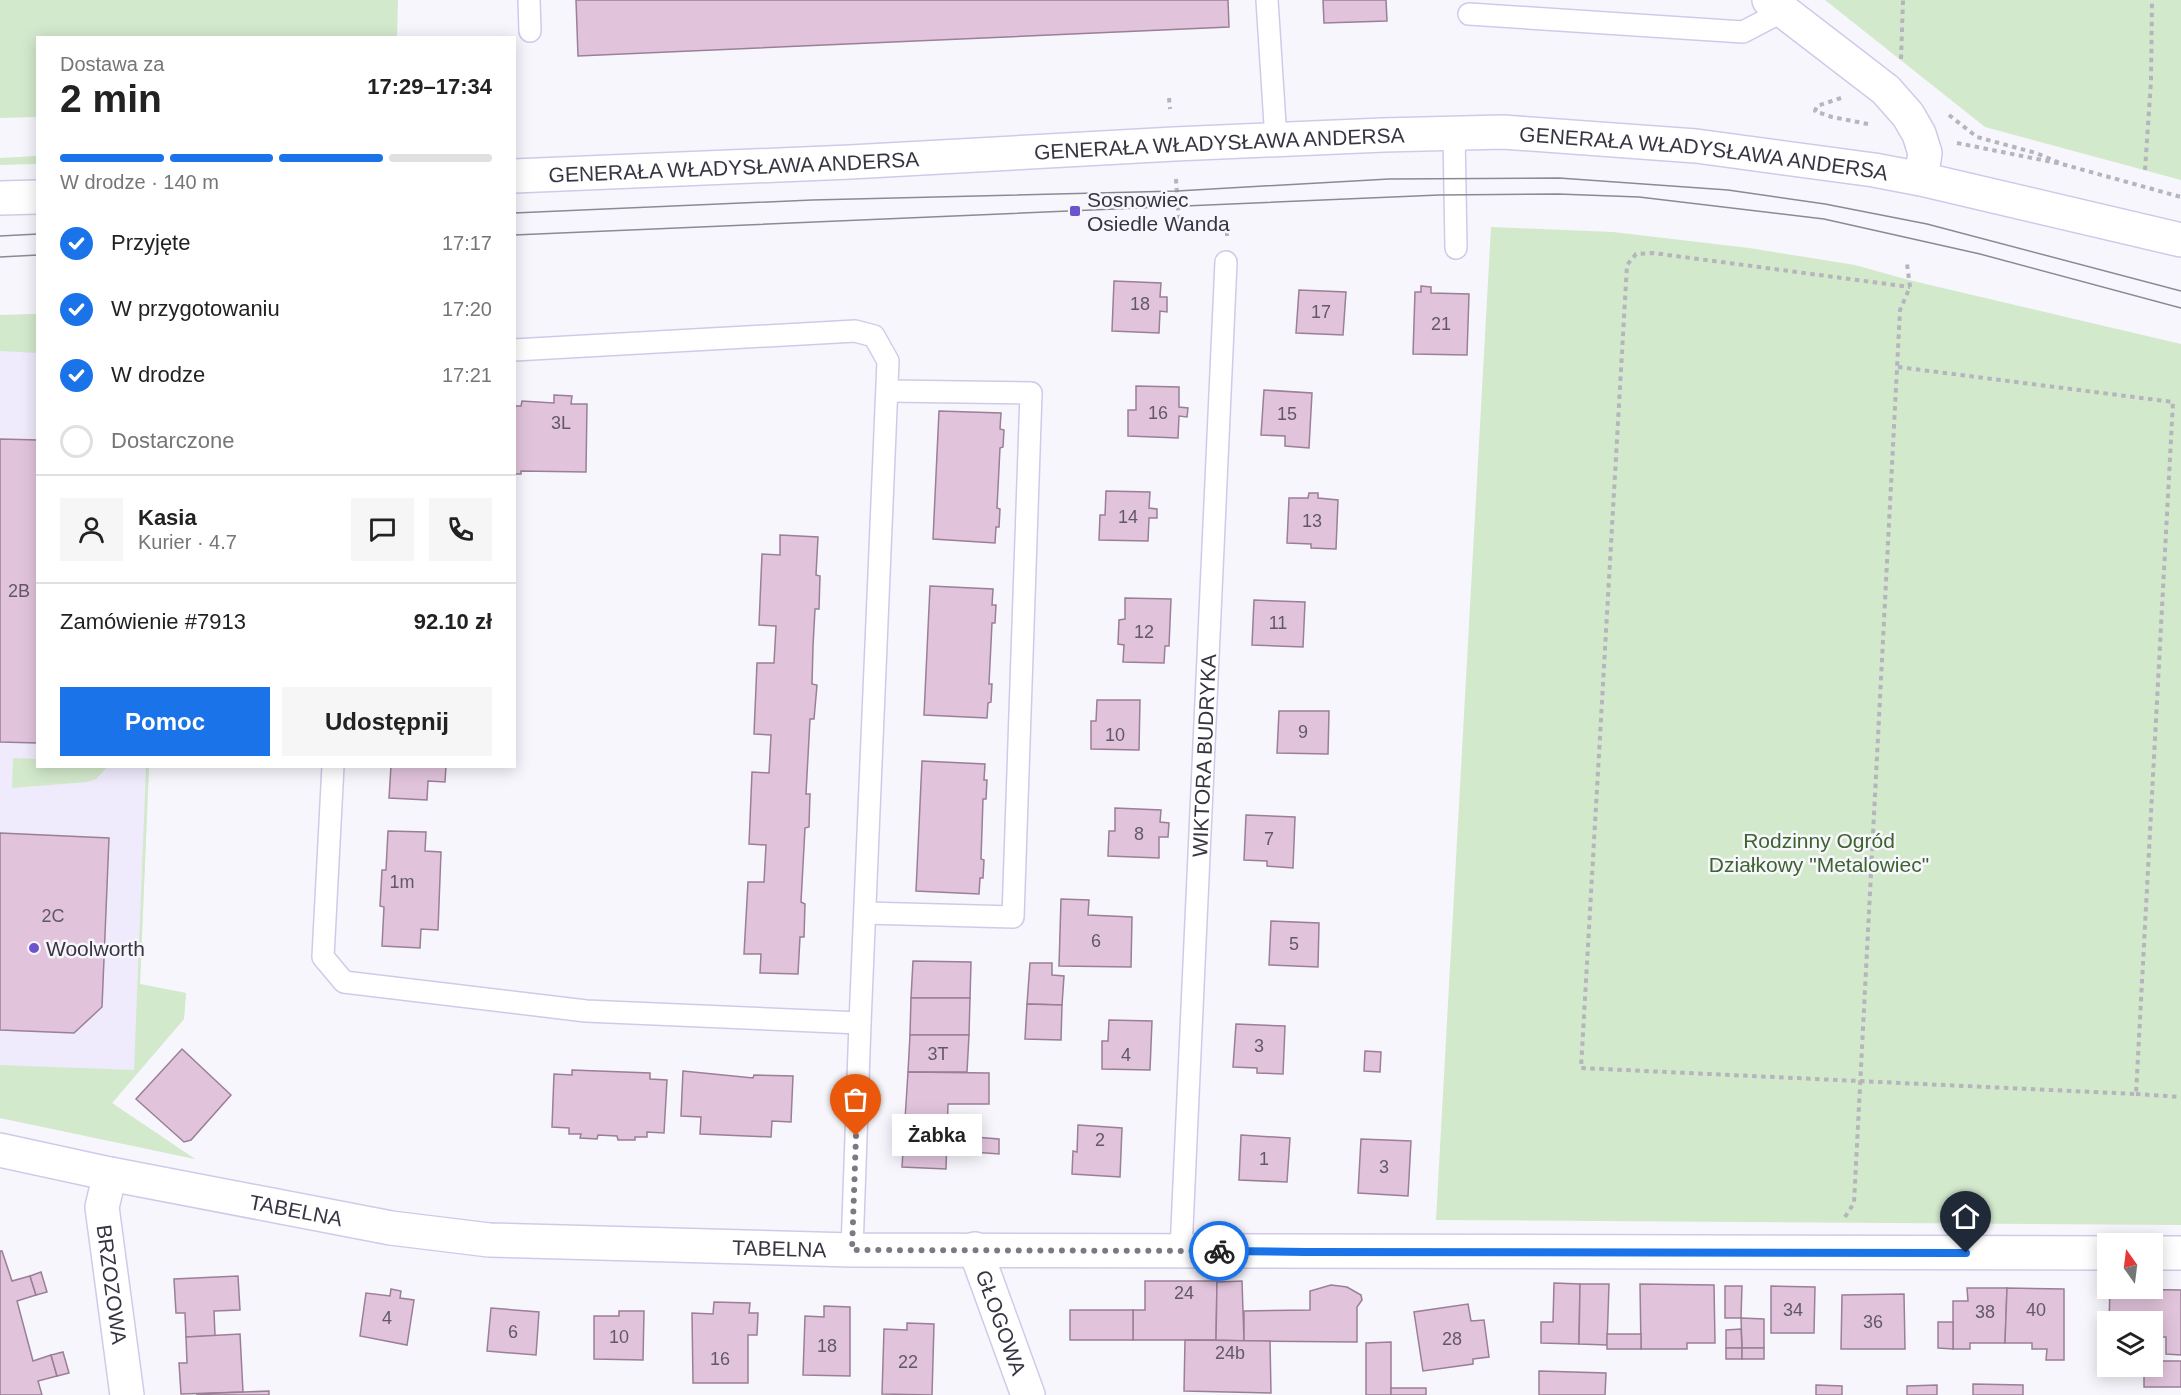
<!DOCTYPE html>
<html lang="pl">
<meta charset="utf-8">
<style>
body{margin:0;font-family:Arial,sans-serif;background:#f6f6f6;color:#222;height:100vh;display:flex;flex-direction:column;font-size:22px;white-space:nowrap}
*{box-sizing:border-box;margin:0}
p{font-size:20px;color:#767676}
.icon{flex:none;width:33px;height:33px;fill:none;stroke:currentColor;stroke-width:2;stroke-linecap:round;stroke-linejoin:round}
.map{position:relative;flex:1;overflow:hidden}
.details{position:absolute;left:36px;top:36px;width:480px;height:732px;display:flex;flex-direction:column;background:#fff;border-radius:0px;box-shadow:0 3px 15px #0003}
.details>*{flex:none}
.needle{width:39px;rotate:346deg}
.tools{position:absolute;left:2097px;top:1233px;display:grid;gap:12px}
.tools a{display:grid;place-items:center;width:66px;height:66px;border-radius:0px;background:#fff;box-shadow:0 3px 15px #0003;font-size:30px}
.pin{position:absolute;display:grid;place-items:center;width:51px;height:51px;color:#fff;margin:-62px -26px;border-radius:50% 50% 50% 0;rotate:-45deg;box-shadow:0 0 6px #0007}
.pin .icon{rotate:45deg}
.courier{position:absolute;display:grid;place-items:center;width:60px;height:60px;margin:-30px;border:4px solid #1a73e8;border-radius:50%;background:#fff;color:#222;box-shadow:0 2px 8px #0007}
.bubble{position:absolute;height:42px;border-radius:0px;background:#fff;box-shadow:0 3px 15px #0003;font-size:20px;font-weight:600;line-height:42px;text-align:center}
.headline em{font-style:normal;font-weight:600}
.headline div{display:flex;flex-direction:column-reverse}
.headline{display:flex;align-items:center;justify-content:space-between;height:102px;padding:0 24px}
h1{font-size:39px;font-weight:600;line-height:45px}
.bar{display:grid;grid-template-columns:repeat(4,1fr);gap:9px 6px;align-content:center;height:72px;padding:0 24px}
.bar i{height:8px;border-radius:4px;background:#e0e0e0}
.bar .active{background:#1a73e8}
.bar p{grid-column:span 4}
.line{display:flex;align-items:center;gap:15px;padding:0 24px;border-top:2px solid #e0e0e0}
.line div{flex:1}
.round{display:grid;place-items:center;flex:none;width:63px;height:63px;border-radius:0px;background:#f6f6f6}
ol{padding:0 24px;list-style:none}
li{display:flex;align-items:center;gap:18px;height:66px}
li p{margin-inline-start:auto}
li .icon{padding:6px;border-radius:50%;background:#1a73e8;color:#fff;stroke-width:4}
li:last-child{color:#767676}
li i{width:33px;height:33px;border:3px solid #e0e0e0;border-radius:50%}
.cta{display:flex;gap:12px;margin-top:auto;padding:12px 24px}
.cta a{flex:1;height:69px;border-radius:0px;background:#1a73e8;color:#fff;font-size:24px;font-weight:600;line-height:69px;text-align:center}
.cta a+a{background:#f6f6f6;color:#222}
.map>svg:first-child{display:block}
</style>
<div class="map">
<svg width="2181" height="1395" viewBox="0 0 2181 1395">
<rect width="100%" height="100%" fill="#f7f6fc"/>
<path fill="#efebfc" d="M37,314L38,766L149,767L140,984L186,993L184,1019L112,1103L195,1159L0,1118V315Z"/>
<g fill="#d3e9cc">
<path d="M0,0H398L397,37L38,38L37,117L0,118Z"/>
<path d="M1825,0H2181V180L1985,127Z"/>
<path d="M37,156V164L0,165V158Z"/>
<path d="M1491,227L1613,232L1749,248L1855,265L1909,280L2181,344V1225L1436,1220Z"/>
<path d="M37,314V353L0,351V315Z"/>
<path d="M13,758L37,759L38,766L107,767L96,779L87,782L12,788Z"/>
<path d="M146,767H149L140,984L186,993L184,1019L112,1103L195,1159L0,1118V1065L134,1070Z"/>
</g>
<g fill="#e1c4dc" stroke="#9a7f96" stroke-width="1.5">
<path d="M576,0H1228L1229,27L578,56Z"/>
<path d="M1323,0H1386L1387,21L1324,23Z"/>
<path d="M1114,281L1161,283L1160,297H1167V312L1160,311L1159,333L1112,331Z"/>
<path d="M1421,286L1431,287V293L1469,294L1467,355L1413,354L1415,292H1421Z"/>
<path d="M1299,290L1346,292L1343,335L1296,333Z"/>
<path d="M1136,386L1179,387V407L1188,408L1187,417L1179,416L1178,438L1128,436V410H1136Z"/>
<path d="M1264,390L1312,393L1309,448L1285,446V436L1261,435Z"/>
<path d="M554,395L572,396L571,404H587L586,472L521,471V474H514V406H521L522,401L554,403Z"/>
<path d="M939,411L1001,413L1000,429L1004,430L1003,447L1000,448L997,508L1000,509L999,527H996L995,543L933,539Z"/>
<path d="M0,439L38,440V743L0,742Z"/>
<path d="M1106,491L1150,492L1149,508L1157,509V518H1149L1148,541L1099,540L1100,515H1105Z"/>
<path d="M1309,493H1318V498L1338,500L1336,549L1311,548V544L1287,543L1289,498H1308Z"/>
<path d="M780,535L818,537L816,575L820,576L819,609H815L813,646L812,684L817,685L814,719H810L806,794H810L809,827L805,828L801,902L805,904L804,937H800L798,974L760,973L761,954H744L748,882H764L766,845L749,844L752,772L769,773L771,735L754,734L757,663H774L776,626L759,625L762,554L780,555Z"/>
<path d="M930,586L993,589L992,605H996L995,623H992L989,684H992L991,702L988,703L987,718L924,715Z"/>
<path d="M1125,598L1171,599L1169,646H1165L1164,663L1123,662L1124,645L1118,644L1119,620L1125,619Z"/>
<path d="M1254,600L1305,602L1303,647L1252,645Z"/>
<path d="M1097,700H1140L1139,750L1091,749V721H1096Z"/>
<path d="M1279,711H1329L1328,754L1277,753Z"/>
<path d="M922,761L985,764L984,780H987L986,799H983L981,859L984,860L983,878H980L979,894L916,891Z"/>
<path d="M391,766H446L445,782L428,781L427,800L389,798Z"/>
<path d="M1115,808L1161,810L1160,822L1169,823L1168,837H1159V858L1108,856L1109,831H1115Z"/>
<path d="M1246,815L1295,817L1293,868L1267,866V861L1244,860Z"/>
<path d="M388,831L426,832L425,851L441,852L438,930L421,929L420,948L382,946L384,907L380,906L382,870H386Z"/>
<path d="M0,833L109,838L102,1007L74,1033L0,1030Z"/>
<path d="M1061,899L1089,900L1088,915L1132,917L1131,967L1059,966Z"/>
<path d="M1271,921L1319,923L1318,967L1269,965Z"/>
<path d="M913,961L971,962L970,998H911Z"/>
<path d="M1030,963H1052V975L1064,976L1062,1005L1027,1004Z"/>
<path d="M911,998H970L969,1035H910Z"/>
<path d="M1027,1004L1062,1005L1061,1040L1025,1039Z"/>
<path d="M1109,1020L1152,1021L1150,1070L1102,1069V1041H1108Z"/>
<path d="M1236,1024L1285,1026L1283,1074L1257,1073V1068L1233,1067Z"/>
<path d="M910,1035H969L967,1072H908Z"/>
<path d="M182,1049L231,1095L191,1140L184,1142L136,1099Z"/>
<path d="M1365,1051L1381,1052L1380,1072L1364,1071Z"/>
<path d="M572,1070L650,1073V1079L667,1080L664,1133L647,1132V1137H635V1140H618L617,1136L598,1135L597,1139L580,1138L581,1134H569V1128L552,1127L554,1074L572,1075Z"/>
<path d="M683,1071L753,1078L754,1075L793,1076L791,1122L772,1121L771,1137L700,1134L701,1117L681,1116Z"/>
<path d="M908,1072L989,1073V1104H948L946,1169L902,1167Z"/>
<path d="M1078,1125L1122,1128L1120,1177L1072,1174L1073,1151L1077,1152Z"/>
<path d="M1241,1135L1290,1138L1287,1182L1239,1180Z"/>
<path d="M974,1137L999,1139V1154L973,1152Z"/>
<path d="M1361,1139L1411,1141L1408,1196L1358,1193Z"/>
<path d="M0,1251H2L12,1281L30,1276L36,1295L17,1301L33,1361L51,1355L57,1376L38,1381L42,1395H0Z"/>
<path d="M41,1272L47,1292L36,1295L30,1276Z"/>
<path d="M238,1276L240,1310L214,1311L215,1336L186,1337L185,1313H176L174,1279Z"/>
<path d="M1145,1281H1217L1216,1340H1133V1310H1145Z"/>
<path d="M1242,1281L1244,1341L1216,1340L1217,1282Z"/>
<path d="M1554,1283L1580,1284L1579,1344L1541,1343V1322H1553Z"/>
<path d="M1580,1284H1609L1607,1345L1579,1344Z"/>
<path d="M1640,1284L1714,1285L1715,1343H1687V1349H1641Z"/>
<path d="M1331,1285L1347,1287L1361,1295L1362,1300L1357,1307V1342L1244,1341V1311L1310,1310V1291Z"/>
<path d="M1725,1286H1742L1741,1318H1725Z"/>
<path d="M1771,1286L1815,1287L1814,1333H1771Z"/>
<path d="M1967,1288H2007L2005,1343H1970V1349H1953V1301H1968Z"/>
<path d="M2007,1288L2064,1289V1360H2046L2047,1349H2032V1343H2005Z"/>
<path d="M391,1289L401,1291L400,1298L414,1300L407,1345L360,1336L366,1293L390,1296Z"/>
<path d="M2110,1289L2181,1290V1355L2166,1354V1337H2152V1322H2109Z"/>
<path d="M1904,1294L1905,1349H1841L1842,1295Z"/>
<path d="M714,1302L750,1303L749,1313H758L757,1335H748V1383H693L692,1313L713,1314Z"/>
<path d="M1468,1304L1471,1321L1484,1320L1489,1357L1473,1359V1364L1423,1371L1414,1312Z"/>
<path d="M824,1306L850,1307V1376L803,1375L805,1316L824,1317Z"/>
<path d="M491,1308L539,1312L536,1355L487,1351Z"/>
<rect x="1070" y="1310" width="63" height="30"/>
<path d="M619,1311H644L643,1360L594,1359V1316H619Z"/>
<path d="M1741,1318L1764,1319V1348H1742Z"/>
<path d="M1938,1322H1953V1349L1938,1348Z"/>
<path d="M907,1323L934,1324L932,1395L882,1394L884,1329L907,1330Z"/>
<path d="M1741,1329L1742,1348H1726V1330Z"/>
<path d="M240,1334L243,1392L181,1394L179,1363H187L186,1337Z"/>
<rect x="1607" y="1334" width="34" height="15"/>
<path d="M1185,1340L1270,1341L1271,1393L1184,1391Z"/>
<path d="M1391,1342V1395H1366V1343Z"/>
<rect x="1726" y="1348" width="16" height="11"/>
<rect x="1742" y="1348" width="22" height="11"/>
<path d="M63,1352L69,1373L57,1376L51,1355Z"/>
<path d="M2152,1361H2181V1387H2144V1366H2152Z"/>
<path d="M1539,1371L1606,1373L1605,1395H1539Z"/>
<path d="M1973,1384L2023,1385V1395H1973Z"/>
<path d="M1816,1385L1842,1386V1395H1816Z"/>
<path d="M1937,1385V1395H1907V1386Z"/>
<rect x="1391" y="1388" width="35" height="7"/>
<path d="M269,1391V1395H197V1394Z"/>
</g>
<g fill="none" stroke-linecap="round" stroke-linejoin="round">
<g stroke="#d2c9ea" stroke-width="24">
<g id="lane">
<path d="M529,0L530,31"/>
<path d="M1267,0L1276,140"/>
<path d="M1469,14L1743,32L1783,11"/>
<path d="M1454,133L1456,248"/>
<path d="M514,350L855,331L874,336L888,361L860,1023L852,1250"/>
<path d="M333,766L323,957L344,982L586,1011L860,1023"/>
<path d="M866,913L1013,917L1031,393L888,391"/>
<path id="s1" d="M1181,1250L1226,262"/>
</g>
</g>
<g stroke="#d2c9ea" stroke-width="36">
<g id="street">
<path d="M1769,0L1886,90L1908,115L1919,134L1925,153L1921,179"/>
<path id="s2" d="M0,1150L110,1174L391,1228L489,1240L852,1250L2108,1253"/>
<path id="s3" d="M110,1174L102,1207L127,1395"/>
<path id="s4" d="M975,1249L1028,1395"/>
<path d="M2152,1253H2181"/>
</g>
</g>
<g stroke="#d2c9ea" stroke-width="36">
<g id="secondary">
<path id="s5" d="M514,176L850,162L1174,144L1383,135L1503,132L1696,146L1874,170L1921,179L2181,240"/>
<path d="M0,198L38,197"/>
</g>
</g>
<g stroke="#b6b4bd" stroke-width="4" stroke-dasharray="4.5 4.5" stroke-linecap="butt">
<path d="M1901,59L1903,0"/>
<path d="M1169,98L1170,109"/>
<path d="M1841,98L1817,106L1815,111L1832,117L1868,124"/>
<path d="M1949,115L1977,137L2036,153L2062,164"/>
<path d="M1957,143L2062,164L2181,197"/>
<path d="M2145,170L2151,81L2152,0"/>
<path d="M1176,179L1179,223"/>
<path d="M1227,236V222"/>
<path d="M1898,367L2173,402L2136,1094L1581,1068L1627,265L1636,254L1653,253L1910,287"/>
<path d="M2136,1094L2181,1097"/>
<path d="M1845,1217L1854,1203L1900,310L1910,287L1907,264"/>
</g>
<use href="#lane" stroke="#fff" stroke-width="21"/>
<use href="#street" stroke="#fff" stroke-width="33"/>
<use href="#secondary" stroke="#fff" stroke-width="33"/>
<g stroke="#8b8993" stroke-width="1.5">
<path d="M514,213L812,200L1177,191L1389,179L1559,178L1728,190L1825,204L1927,224L2181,291"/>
<path d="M514,235L1439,195L1558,194L1639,197L1824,219L1980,254L2181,308"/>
<path d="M0,236L38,234"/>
<path d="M0,257L38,255"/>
</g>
</g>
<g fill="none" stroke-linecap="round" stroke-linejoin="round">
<path stroke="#7b7983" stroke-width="6" stroke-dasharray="0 10.8" d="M856,1136L852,1250L1219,1251"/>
<path stroke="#1a73e8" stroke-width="8" d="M1219,1251L1306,1252L1966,1253"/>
</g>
<g fill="#6b54cd" stroke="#f7f6fc" stroke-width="2">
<rect x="1069" y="205" width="12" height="12" rx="3"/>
<circle cx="34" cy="948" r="6"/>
</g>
<g text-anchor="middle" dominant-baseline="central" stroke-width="5" stroke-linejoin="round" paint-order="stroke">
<g font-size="18" fill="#625968">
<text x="1140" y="304">18</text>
<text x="1321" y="312">17</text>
<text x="1441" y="324">21</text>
<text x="1158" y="413">16</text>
<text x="1287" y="414">15</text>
<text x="561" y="423">3L</text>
<text x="1128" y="517">14</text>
<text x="1312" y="521">13</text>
<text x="19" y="591">2B</text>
<text x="1278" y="623">11</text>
<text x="1144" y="632">12</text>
<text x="1303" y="732">9</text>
<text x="1115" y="735">10</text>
<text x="1139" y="834">8</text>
<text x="1269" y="839">7</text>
<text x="402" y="882">1m</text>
<text x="53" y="916">2C</text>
<text x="1096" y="941">6</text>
<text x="1294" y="944">5</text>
<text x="1259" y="1046">3</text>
<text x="938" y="1054">3T</text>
<text x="1126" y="1055">4</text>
<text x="1100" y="1140">2</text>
<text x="1264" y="1159">1</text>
<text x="1384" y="1167">3</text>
<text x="1184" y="1293">24</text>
<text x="1793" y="1310">34</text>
<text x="2036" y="1310">40</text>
<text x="1985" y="1312">38</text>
<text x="387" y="1318">4</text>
<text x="1873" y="1322">36</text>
<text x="513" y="1332">6</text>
<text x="619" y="1337">10</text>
<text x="1452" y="1339">28</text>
<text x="827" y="1346">18</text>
<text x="1230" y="1353">24b</text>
<text x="720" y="1359">16</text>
<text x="908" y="1362">22</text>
</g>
<g font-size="21" fill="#383542" stroke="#f7f6fc">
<text stroke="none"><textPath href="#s5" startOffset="706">GENERAŁA WŁADYSŁAWA ANDERSA</textPath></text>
<text stroke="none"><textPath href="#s5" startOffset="1192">GENERAŁA WŁADYSŁAWA ANDERSA</textPath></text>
<text stroke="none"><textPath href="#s5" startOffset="220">GENERAŁA WŁADYSŁAWA ANDERSA</textPath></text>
<text stroke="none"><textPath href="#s1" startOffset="495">WIKTORA BUDRYKA</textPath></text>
<text stroke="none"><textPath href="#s2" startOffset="302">TABELNA</textPath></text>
<text stroke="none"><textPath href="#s2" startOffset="788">TABELNA</textPath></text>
<text stroke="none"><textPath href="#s3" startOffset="112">BRZOZOWA</textPath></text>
<text stroke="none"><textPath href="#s4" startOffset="78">GŁOGOWA</textPath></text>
</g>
<g font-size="21" fill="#383542" stroke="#f7f6fc" text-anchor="start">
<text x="1087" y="199">Sosnowiec<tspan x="1087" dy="24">Osiedle Wanda</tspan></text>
<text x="46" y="948">Woolworth</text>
</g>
<g font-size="21" fill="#3d642e" stroke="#f7f6fc">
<text x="1819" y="840">Rodzinny Ogród<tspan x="1819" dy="24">Działkowy "Metalowiec"</tspan></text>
</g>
</g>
</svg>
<div class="tools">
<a><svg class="needle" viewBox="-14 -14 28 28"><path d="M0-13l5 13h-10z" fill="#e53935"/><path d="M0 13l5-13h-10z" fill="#767676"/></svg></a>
<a><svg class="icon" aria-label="layers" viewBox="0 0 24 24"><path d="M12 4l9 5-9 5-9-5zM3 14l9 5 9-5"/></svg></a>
</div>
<div class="pin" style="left:856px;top:1136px;background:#ea580c"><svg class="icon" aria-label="bag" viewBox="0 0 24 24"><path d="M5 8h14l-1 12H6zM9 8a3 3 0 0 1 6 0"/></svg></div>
<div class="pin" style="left:1966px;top:1253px;background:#1f2937"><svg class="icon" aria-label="home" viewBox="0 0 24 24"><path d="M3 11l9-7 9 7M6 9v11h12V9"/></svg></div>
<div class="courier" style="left:1219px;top:1251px"><svg class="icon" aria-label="bike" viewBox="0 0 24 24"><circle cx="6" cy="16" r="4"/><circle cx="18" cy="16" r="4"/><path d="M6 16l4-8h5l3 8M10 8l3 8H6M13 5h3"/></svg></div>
<div class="bubble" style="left:892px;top:1114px;width:90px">Żabka</div>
<section class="details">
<div class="headline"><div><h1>2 min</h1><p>Dostawa za</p></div><em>17:29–17:34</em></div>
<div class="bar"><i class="active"></i><i class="active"></i><i class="active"></i><i></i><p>W drodze · 140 m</p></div>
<ol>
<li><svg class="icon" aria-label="check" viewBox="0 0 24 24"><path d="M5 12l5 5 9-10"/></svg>Przyjęte<p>17:17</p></li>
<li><svg class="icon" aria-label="check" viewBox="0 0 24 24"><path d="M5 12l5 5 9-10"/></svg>W przygotowaniu<p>17:20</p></li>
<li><svg class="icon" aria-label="check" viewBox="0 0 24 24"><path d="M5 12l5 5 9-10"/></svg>W drodze<p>17:21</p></li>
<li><i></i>Dostarczone</li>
</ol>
<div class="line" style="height:108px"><a class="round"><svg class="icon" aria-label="person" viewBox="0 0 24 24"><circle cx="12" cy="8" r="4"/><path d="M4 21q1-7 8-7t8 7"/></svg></a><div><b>Kasia</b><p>Kurier · 4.7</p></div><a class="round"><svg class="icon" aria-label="chat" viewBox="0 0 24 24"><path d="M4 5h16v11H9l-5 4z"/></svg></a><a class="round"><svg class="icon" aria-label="phone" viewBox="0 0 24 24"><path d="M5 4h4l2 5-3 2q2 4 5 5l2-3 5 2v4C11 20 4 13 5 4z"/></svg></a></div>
<div class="line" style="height:78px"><div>Zamówienie #7913</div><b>92.10 zł</b></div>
<div class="cta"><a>Pomoc</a><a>Udostępnij</a></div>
</section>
</div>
